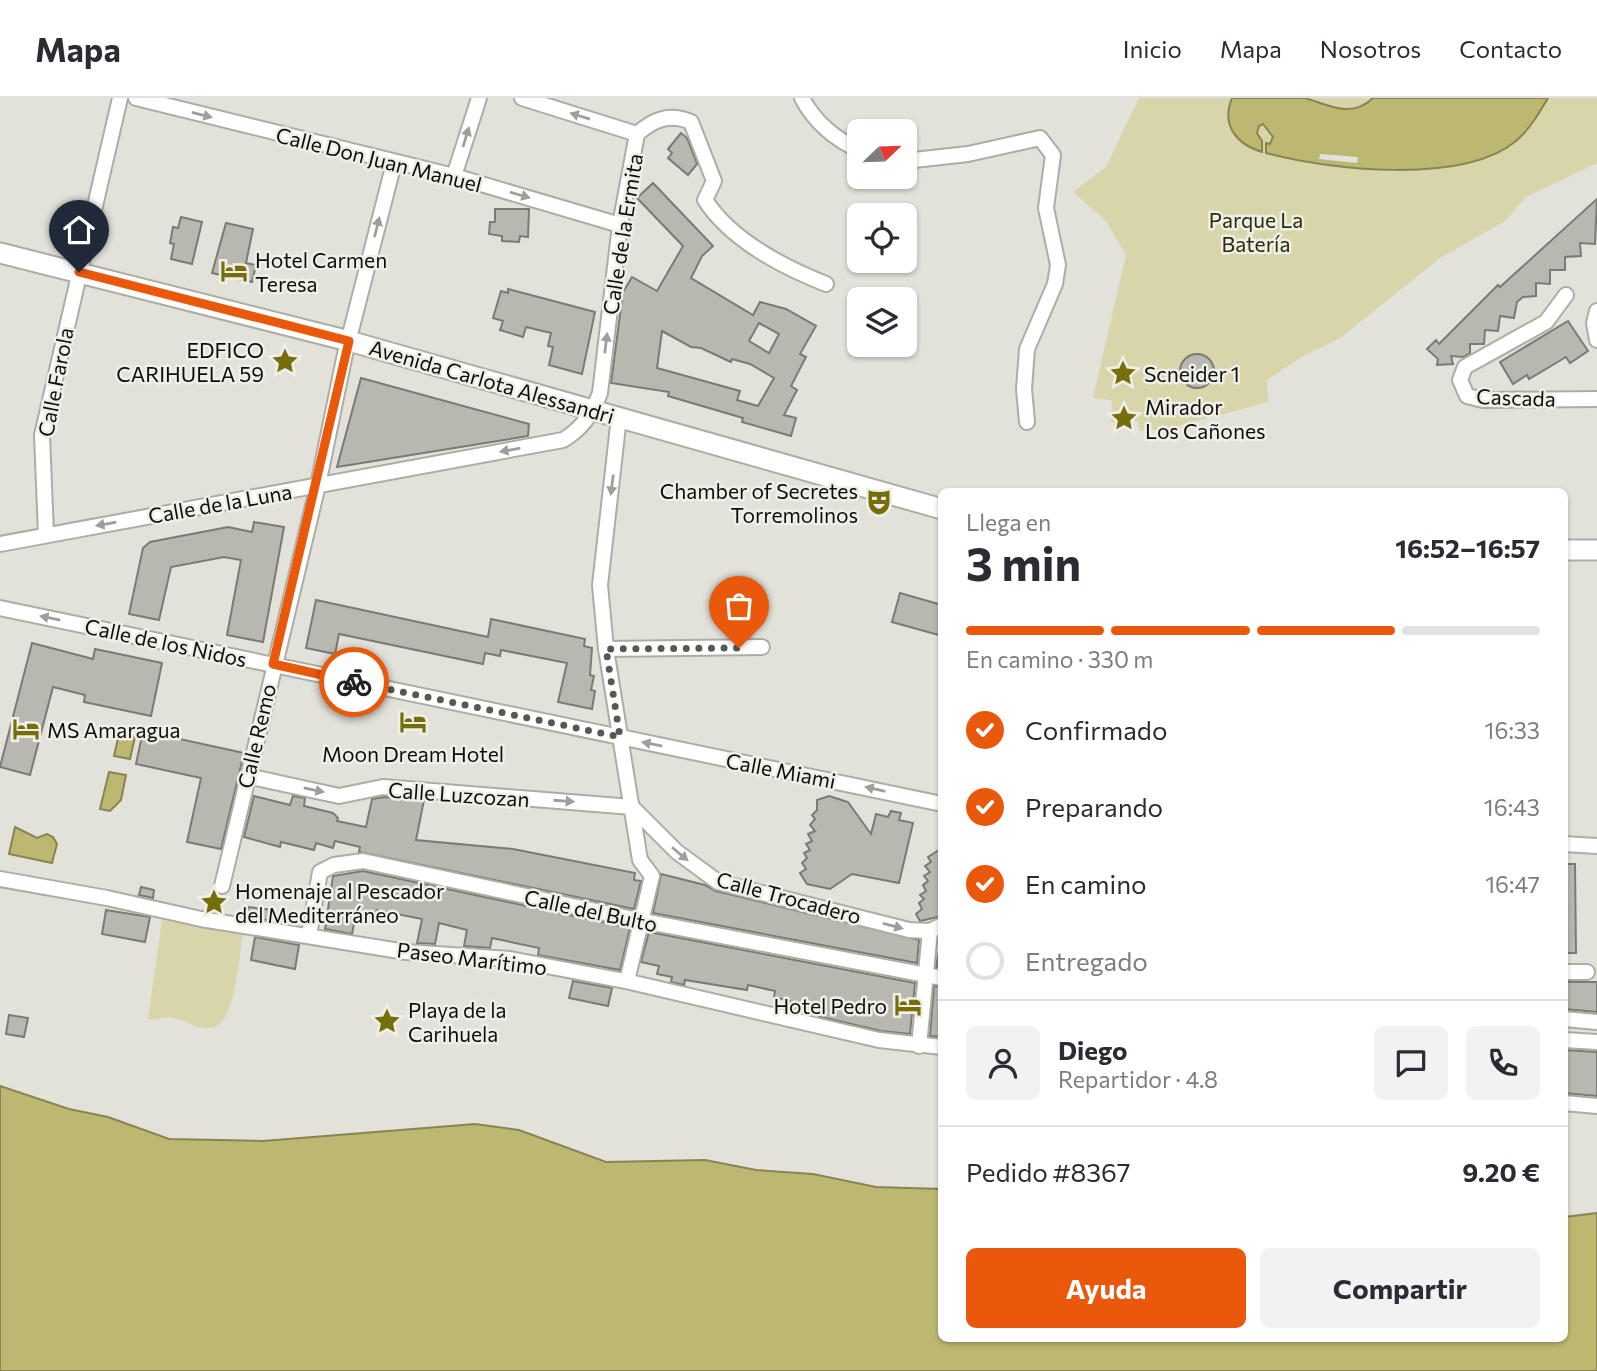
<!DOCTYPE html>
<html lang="es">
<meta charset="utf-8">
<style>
body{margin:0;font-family:Commissioner,sans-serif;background:#f2f2f3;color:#2b2b33;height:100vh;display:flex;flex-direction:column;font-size:26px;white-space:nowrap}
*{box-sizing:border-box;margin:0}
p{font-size:23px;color:#7c7c81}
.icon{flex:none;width:38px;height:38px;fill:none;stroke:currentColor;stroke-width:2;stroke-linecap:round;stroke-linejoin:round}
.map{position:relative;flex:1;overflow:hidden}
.side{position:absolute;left:938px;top:390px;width:630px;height:854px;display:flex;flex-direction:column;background:#fff;border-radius:10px;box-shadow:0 2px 5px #0004}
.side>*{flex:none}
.needle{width:46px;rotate:67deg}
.buttons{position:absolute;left:847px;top:21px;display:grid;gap:14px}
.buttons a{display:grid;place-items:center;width:70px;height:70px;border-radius:10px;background:#fff;box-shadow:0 2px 5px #0004;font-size:35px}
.pin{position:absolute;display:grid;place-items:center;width:60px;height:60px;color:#fff;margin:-72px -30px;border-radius:50% 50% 50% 0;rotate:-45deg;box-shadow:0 0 7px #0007}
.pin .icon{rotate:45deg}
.courier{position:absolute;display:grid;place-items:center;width:70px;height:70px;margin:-35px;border:5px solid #ea580c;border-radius:50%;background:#fff;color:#222;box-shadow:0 2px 9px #0007}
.head em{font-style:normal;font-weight:700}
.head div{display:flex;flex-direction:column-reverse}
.head{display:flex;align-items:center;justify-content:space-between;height:119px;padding:0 28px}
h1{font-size:46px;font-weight:700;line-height:52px}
.bar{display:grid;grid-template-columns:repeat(4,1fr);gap:10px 7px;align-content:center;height:84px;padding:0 28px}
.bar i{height:9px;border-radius:5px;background:#e1e1e2}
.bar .active{background:#ea580c}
.bar p{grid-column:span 4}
.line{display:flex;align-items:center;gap:18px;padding:0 28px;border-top:2px solid #e1e1e2}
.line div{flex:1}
.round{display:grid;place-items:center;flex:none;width:74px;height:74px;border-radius:10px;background:#f2f2f3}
ol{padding:0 28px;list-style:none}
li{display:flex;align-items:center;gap:21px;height:77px}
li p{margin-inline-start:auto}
li .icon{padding:7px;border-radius:50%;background:#ea580c;color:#fff;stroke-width:4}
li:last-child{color:#7c7c81}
li i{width:38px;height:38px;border:4px solid #e1e1e2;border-radius:50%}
.cta{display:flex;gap:14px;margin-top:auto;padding:14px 28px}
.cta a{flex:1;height:80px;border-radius:10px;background:#ea580c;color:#fff;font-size:28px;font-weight:700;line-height:80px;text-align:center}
.cta a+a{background:#f2f2f3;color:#2b2b33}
header{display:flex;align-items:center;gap:42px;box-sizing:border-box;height:98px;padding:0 35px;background:#fff;border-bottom:2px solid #e1e1e2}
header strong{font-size:33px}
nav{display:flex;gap:38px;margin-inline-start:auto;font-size:24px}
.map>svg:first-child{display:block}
</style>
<header>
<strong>Mapa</strong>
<nav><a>Inicio</a><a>Mapa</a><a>Nosotros</a><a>Contacto</a></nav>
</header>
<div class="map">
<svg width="1597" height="1273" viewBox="0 0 1597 1273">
<rect width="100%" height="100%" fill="#e2e2da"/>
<g fill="#d7d5a9">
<path d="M1139,0H1597V65L1526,99L1505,123L1440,160L1340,240L1303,258L1267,282L1268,304L1167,331L1140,333L1138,323L1124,322V327L1111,324L1112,302L1093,300L1126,157L1106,123L1073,94L1106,69Z"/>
<path d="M162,822L243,835C239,857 236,927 211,930C197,932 186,922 174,920C164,917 156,923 148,921Z"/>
</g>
<g fill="#bdb871" stroke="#888552" stroke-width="2">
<path d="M1232,0C1252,0 1287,0 1305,0C1329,7 1351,21 1373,0H1548C1539,15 1530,31 1516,43C1463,87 1329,72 1266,55V45L1270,46L1273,39L1263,26L1259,28L1257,35L1262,43V54C1236,46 1221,27 1232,0Z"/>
<path d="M119,636L135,639L130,661L114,658Z"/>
<path d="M109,674L126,677L121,702L110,713L100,711Z"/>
<path d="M15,729L37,740L47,736L53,739L57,746L52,765L9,756Z"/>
<path d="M0,988L69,1011L108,1019L169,1041L263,1043L475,1026L519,1032L606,1064L705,1062L756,1072L813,1076L876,1089L941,1091L942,1241H1564L1565,1119L1597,1115V1273H0Z"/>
</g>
<path fill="#e2e2da" d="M1320,56L1358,59L1357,65L1319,61Z"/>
<g fill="#b8b8b1" stroke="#7b7a74" stroke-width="2" fill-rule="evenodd">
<path d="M681,35L687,40L697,66L688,77L668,60L672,55L668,51Z"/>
<path d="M653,85L713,148L702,158L691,180L753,217L760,204L786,211L816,228L800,256L806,259L791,288L797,292L784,317L796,320L791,338L742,324L743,320L668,298L669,294L611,285L623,194L632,179L657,193L683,148L637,100ZM759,225L779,236L769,255L749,243ZM662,233L691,249L701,250L731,264L732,261L750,266L774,280L758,308L737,302L740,293L657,270Z"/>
<path d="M1597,101L1595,146L1580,145L1581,158L1565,159V172H1550V186L1536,185V198L1523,199L1517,204L1514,220L1500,218L1498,233L1485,232L1484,246H1470V255L1463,259L1451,258L1453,266L1437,267L1438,261L1427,251L1436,242L1439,246L1498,187L1500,189Z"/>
<path d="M495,111H529L528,139L520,138L519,144L502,143V138L489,136L490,124H495Z"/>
<path d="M181,119L202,124L192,166L171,161L174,146L170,145L173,129L178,130Z"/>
<path d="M226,125L253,131L246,165L256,167L252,184L212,175Z"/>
<path d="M508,191L595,214L582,276L549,267L553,249L548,248L551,235L526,229L523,239L500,232L503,223L493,220L501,193L508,195Z"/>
<path d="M1568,223L1588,253L1570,265L1566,259L1529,281L1527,277L1513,286L1500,264Z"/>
<circle cx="1197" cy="273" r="17"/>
<path d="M361,280L529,326L528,338L337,369Z"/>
<path d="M254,424L284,429L263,544L227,537L241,462L224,459L171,469L159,522L129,516L143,450L150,444L228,429L252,434Z"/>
<path d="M900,495L942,507V538L892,524Z"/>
<path d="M316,502L488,539L491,521L585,541L584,548L592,550L590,577L594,578L591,592L595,593L592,611L558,604L567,565L501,552L500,558L485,555L483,566L339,536L335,556L306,550Z"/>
<path d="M32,545L93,561L95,551L162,565L151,618L84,604L85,597L53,589L30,677L0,669Z"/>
<path d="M143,633L244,655L221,751L187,744L201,680L136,666Z"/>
<path d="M254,698L290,707L293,698L305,700L304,708L333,715L338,720L337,723L366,729L372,701L384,699L424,702L416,742L513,751L635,775L634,782L641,783L634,811L359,754L360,749L335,743L333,750L316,745L314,752L281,744L280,749L244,739Z"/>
<path d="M829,698L848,704L871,736L876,716L888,719L891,713L901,715L899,722L913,725L899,785L852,776L830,791L807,786L800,775L806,771L802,765L807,760L804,755L810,752L806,746L812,743L808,736L815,733L810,727L815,721L812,717L817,712V702Z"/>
<path d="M942,750V818L920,823L916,816L922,811L919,805L924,801L920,797L926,793L923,787L928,783L924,778L930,774L925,768L931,764L928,759Z"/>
<path d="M1564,766H1575L1576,855H1564Z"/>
<path d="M363,773L630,830L620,872L538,857L539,850L492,840L490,850L464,848L467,832L439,825L435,846L417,845L422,821L377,812L373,819L356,815L352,836L325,831L333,778Z"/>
<path d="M661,776L705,787L716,793L919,842L917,865L653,815Z"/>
<path d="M141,789L154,792L153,800L139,797Z"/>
<path d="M248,809L274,812L272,823L247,819Z"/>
<path d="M106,812L150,819L145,844L102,836Z"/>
<path d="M649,834L915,885L910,936L881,933L788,911L790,903L774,899L775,893L748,887L747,892L685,882L684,887L671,884L672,879L657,876L659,868L641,864Z"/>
<path d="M942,838V870L936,869Z"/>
<path d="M255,839L299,847L295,871L251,862Z"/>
<path d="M573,883L612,890L608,908L569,900Z"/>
<path d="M1564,884H1597V914L1564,911Z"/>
<path d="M934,888L942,889V939L930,938Z"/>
<path d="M9,917L28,920L24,939L6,936Z"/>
<path d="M1564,952L1597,954V998L1564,995Z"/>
</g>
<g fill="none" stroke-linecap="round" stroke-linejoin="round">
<g stroke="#adada5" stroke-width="18">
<g id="street">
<path d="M136,0L454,78L620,127"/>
<path d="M522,0L637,36"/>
<path d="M802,0C814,23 835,41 859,52"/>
<path d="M637,36C654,21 670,15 691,24L714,83L705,102C731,142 783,169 826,186"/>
<path d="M905,63L968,56L1040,40L1053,57L1046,110L1058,167L1055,186L1027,251L1024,291L1027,324"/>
<path d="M454,78L479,0"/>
<path d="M1566,197L1546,224L1465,269L1460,282L1467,298L1483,302L1597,301"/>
<path d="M1597,213L1594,225L1597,242"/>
<path d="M619,319L600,487L606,551L640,762L652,778L627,883"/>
<path d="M46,437L42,337L120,0"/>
<path d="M0,446L563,342C582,331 593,315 600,295L620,127L637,36"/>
<path d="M0,510L942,706"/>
<path d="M606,551L762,549"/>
<path d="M247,678L339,698L383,689L632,709"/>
<path d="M633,710L677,754L718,784L909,832L930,833L942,827"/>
<path d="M1564,746L1597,748"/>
<path d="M0,781L107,800L201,821L406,854L510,861L630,884L879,942L942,949"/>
<path d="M222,788L318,387L345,256L394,65"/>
<path d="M309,837L320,774L334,767L363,763L643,823L942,880"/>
<path d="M1564,874H1587"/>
<path d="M1564,921L1597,924"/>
<path d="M1564,942L1597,944"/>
<path d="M919,948L930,833"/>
<path d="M1564,1005L1597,1008"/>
</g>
</g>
<g stroke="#adada5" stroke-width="23">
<g id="secondary">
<path d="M0,155L349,243L942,411"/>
<path d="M1564,452H1597"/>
</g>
</g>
<use href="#street" stroke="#fff" stroke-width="14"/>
<use href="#secondary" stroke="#fff" stroke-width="19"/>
</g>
<defs><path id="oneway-solid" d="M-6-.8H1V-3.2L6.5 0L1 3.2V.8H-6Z" transform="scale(1.75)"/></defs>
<g fill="#9f9e9d">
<use href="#oneway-solid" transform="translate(202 17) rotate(14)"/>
<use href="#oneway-solid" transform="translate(580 18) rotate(-163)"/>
<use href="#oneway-solid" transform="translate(466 39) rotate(-73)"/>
<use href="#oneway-solid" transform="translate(520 97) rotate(16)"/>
<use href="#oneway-solid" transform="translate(377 129) rotate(-76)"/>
<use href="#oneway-solid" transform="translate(606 245) rotate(-83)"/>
<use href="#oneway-solid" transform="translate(510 352) rotate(170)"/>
<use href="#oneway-solid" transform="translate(612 387) rotate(97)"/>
<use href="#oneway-solid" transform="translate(106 426) rotate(170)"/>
<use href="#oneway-solid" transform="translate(50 520) rotate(-168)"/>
<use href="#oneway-solid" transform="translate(652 646) rotate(-169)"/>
<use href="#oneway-solid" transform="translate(875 691) rotate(-167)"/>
<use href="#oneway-solid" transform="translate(314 692) rotate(12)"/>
<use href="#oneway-solid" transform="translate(564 703) rotate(4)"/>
<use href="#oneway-solid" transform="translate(680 756) rotate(40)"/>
<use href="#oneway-solid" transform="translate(893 828) rotate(15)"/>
</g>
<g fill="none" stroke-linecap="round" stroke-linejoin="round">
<path stroke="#585853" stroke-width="7" stroke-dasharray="0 12.6" d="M354,584L620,639L606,551L739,550"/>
<path stroke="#ea580c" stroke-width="9" d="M79,174L349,243L273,566L354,584"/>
</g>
<defs>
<g id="hotel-bare" transform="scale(2.1)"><path d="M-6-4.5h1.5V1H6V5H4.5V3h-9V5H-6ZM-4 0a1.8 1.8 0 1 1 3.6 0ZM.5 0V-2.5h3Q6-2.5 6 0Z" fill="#756e0b" stroke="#efefe7" stroke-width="2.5" paint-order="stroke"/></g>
<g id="sight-bare" transform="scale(2.1)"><path d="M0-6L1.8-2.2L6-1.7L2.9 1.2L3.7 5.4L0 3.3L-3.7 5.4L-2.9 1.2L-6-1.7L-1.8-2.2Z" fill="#756e0b" stroke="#efefe7" stroke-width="2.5" paint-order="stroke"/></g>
<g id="theatre-bare" transform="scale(2.1)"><path d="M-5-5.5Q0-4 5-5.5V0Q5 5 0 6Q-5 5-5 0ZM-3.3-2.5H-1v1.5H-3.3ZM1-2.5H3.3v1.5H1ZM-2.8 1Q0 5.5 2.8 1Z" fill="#756e0b" stroke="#efefe7" stroke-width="2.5" paint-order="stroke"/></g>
</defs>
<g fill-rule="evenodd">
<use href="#hotel-bare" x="234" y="173"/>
<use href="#sight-bare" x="285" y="263"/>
<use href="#sight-bare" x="1123" y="275"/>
<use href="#sight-bare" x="1124" y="320"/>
<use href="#theatre-bare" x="879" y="404"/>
<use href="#hotel-bare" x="413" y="624"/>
<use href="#hotel-bare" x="26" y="631"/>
<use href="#sight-bare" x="214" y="804"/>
<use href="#hotel-bare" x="908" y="907"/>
<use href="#sight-bare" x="387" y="923"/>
</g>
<g text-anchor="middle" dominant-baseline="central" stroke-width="5" stroke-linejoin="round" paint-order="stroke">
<g font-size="21" fill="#0e0d0b" stroke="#efefe7">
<text transform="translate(379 61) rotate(14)">Calle Don Juan Manuel</text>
<text transform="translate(622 136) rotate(-81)">Calle de la Ermita</text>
<text transform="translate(492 283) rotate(16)">Avenida Carlota Alessandri</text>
<text transform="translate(55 284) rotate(-79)">Calle Farola</text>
<text transform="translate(1516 299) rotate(2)">Cascada</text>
<text transform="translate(220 405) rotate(-10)">Calle de la Luna</text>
<text transform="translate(166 544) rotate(12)">Calle de los Nidos</text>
<text transform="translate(256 638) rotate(-77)">Calle Remo</text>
<text transform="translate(781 672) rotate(11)">Calle Miami</text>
<text transform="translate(459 696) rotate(4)">Calle Luzcozan</text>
<text transform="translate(789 799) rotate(15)">Calle Trocadero</text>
<text transform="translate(591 812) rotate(12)">Calle del Bulto</text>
<text transform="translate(472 860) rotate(7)">Paseo Marítimo</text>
</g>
<g font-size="21" fill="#2d2a0a" stroke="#efefe7">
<text x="1256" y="121">Parque La<tspan x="1256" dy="24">Batería</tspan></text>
</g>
<g font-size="21" fill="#0e0d0b" stroke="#efefe7" text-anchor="start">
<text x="255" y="161">Hotel Carmen<tspan x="255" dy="24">Teresa</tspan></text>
<text x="264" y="251" text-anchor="end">EDFICO<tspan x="264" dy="24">CARIHUELA 59</tspan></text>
<text x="1144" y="275">Scneider 1</text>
<text x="1145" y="308">Mirador<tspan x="1145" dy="24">Los Cañones</tspan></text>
<text x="858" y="392" text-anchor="end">Chamber of Secretes<tspan x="858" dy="24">Torremolinos</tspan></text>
<text x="47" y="631">MS Amaragua</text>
<text x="413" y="655" text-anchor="middle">Moon Dream Hotel</text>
<text x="235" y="792">Homenaje al Pescador<tspan x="235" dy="24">del Mediterráneo</tspan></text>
<text x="887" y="907" text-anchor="end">Hotel Pedro</text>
<text x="408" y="911">Playa de la<tspan x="408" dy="24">Carihuela</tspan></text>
</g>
</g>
</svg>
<div class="buttons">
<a><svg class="needle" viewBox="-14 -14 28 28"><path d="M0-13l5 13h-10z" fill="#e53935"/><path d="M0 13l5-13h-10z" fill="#7c7c81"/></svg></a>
<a><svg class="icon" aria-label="locate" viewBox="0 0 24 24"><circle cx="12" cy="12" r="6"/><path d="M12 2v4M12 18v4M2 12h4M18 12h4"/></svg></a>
<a><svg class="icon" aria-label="layers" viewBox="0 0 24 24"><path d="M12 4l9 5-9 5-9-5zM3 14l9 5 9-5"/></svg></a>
</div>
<div class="pin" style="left:739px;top:550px;background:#ea580c"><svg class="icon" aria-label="bag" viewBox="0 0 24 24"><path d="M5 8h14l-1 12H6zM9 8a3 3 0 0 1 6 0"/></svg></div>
<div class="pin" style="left:79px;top:174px;background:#1f2937"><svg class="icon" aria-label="home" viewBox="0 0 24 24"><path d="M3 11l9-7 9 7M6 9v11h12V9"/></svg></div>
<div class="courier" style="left:354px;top:584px"><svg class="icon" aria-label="bike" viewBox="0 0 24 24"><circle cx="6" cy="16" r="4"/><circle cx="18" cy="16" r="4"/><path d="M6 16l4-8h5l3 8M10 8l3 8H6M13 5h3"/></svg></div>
<section class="side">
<div class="head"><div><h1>3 min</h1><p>Llega en</p></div><em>16:52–16:57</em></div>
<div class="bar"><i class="active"></i><i class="active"></i><i class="active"></i><i></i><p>En camino · 330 m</p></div>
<ol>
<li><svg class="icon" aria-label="check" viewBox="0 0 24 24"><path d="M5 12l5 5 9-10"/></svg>Confirmado<p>16:33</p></li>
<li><svg class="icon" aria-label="check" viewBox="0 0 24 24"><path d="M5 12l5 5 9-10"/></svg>Preparando<p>16:43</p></li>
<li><svg class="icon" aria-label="check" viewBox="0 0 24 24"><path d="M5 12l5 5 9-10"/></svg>En camino<p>16:47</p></li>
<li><i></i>Entregado</li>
</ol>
<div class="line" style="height:126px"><a class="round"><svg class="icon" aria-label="person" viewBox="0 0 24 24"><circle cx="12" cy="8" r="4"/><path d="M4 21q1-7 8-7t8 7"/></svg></a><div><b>Diego</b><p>Repartidor · 4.8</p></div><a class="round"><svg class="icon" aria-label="chat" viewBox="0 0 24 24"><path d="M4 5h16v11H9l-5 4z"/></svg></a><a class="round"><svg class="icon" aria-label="phone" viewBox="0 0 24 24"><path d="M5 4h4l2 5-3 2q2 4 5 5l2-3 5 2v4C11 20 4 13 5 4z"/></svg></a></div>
<div class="line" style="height:91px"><div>Pedido #8367</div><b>9.20 €</b></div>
<div class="cta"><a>Ayuda</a><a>Compartir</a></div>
</section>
</div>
